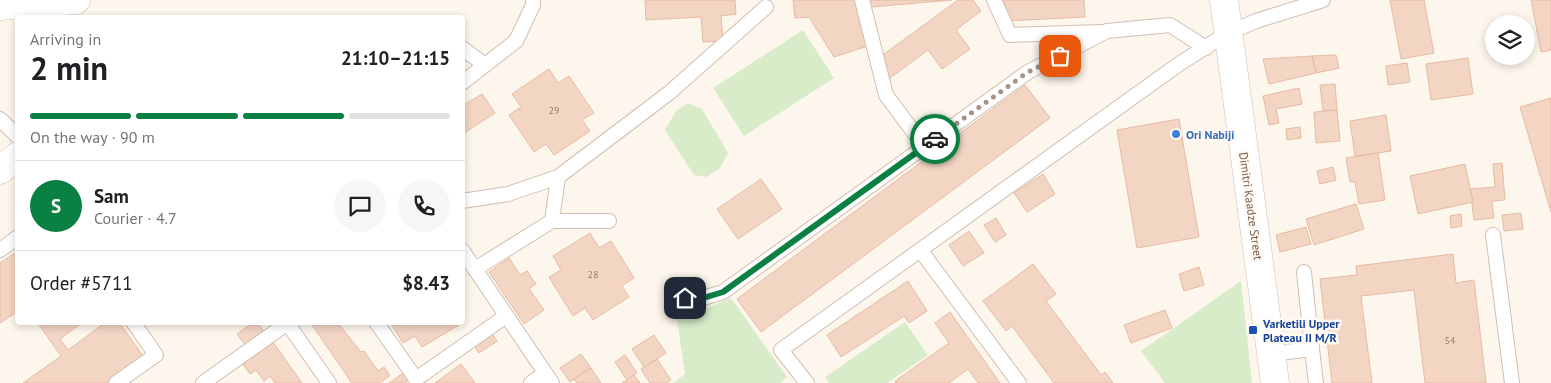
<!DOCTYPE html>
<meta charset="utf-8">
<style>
body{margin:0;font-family:"PT Sans",sans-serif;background:#f6f6f6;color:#202124;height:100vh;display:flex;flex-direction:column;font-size:19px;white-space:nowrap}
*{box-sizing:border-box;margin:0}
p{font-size:16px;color:#757577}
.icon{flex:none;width:28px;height:28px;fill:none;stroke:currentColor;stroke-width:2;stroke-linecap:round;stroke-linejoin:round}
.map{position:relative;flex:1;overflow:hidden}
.side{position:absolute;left:15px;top:15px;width:450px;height:310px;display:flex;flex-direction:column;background:#fff;border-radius:5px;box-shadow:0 2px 8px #0003}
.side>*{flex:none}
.buttons{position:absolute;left:1485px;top:15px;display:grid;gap:10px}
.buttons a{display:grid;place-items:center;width:50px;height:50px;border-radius:50%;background:#fff;box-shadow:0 2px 8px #0003;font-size:25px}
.pin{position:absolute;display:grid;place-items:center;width:42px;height:42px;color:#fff;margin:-21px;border-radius:10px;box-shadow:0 2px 8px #0006}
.courier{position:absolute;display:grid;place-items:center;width:50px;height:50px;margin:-25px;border:4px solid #0b8043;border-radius:50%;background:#fff;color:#222;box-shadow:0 1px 6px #0007}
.head em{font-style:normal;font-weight:700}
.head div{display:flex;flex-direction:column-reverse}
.head{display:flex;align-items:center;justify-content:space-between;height:85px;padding:0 15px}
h1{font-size:32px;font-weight:700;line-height:38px}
.bar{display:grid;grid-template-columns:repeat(4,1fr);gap:8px 5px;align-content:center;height:60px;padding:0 15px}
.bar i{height:6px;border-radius:4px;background:#e0e0e0}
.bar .on{background:#0b8043}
.bar p{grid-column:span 4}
.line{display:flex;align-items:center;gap:12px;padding:0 15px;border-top:1px solid #e0e0e0}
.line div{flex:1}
.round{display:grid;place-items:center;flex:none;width:52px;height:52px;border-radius:26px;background:#f6f6f6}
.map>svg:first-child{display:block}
</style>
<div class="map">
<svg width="1551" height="383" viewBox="0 0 1551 383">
<rect width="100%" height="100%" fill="#fdf6ec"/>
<g fill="#d8ecc9">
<path d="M803,30L834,78L744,136L713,88Z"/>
<path d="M688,103L702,109L728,153L720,168L706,177L694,175L665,130L676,111Z"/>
<path d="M1241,281L1252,383H1165L1141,351Z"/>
<path d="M731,298L787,377L780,383H673L685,374L677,320Z"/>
<path d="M905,322L928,355L887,383H829L825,377Z"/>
</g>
<g fill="#f3d5c3" stroke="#e6bba3">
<path d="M645,0H735L736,14L721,16L723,41L703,42L701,17L646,20Z"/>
<path d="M793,0H854L868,46L834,57L809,17L795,18Z"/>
<path d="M869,0H952L871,7Z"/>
<path d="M958,0H973L981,11L956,30L970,49L942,69L928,50L886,81L880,57Z"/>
<path d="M1004,0H1084L1085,17L1005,21Z"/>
<path d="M1390,0H1424L1434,53L1401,59Z"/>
<path d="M1531,0H1551V50L1541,52Z"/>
<path d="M1336,55L1339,68L1316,73L1312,56Z"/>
<path d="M1312,56L1316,73L1269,84L1263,59Z"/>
<path d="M1468,58L1473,94L1431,100L1426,64Z"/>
<path d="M1407,63L1410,82L1388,85L1386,66Z"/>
<path d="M549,69L558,83L569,76L594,113L582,120L590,131L554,155L546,144L534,152L509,115L521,107L512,94Z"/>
<path d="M1335,84L1337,110L1323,111L1320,85Z"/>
<path d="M1025,85L1050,118L761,332L737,299Z"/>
<path d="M1299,88L1302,104L1276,109L1279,123L1269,125L1263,96Z"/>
<path d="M482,94L495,113L464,133L462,106Z"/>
<path d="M1551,98V212L1520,107Z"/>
<path d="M1337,110L1340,141L1316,143L1314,112Z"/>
<path d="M1386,115L1391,151L1355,156L1350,121Z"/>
<path d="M1179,119L1199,237L1137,248L1117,130Z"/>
<path d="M1300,127L1301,138L1287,140L1286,129Z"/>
<path d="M1378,153L1385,200L1359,204L1355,182H1350L1346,158Z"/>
<path d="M1502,163L1505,200L1492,201L1494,218L1474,220L1470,189L1495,187L1493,164Z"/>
<path d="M1465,164L1473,202L1418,214L1410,176Z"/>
<path d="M1333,167L1336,180L1320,184L1317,171Z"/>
<path d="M1043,174L1055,194L1027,212L1014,193Z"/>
<path d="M761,179L782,209L738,239L717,209Z"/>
<path d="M1356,204L1364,229L1314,245L1306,219Z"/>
<path d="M1521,213L1523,229L1504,231L1502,215Z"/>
<path d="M1461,214L1462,226L1451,228L1450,216Z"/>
<path d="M996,218L1006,235L995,242L984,225Z"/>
<path d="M1306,227L1311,244L1280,252L1276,235Z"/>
<path d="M969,231L984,253L963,266L949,245Z"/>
<path d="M590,233L599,248L611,241L634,278L622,286L629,297L593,320L585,308L573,316L549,277L561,270L553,256Z"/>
<path d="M18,251V311L0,323V263Z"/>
<path d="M1453,254L1456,283L1474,280L1486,383H1425L1414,290L1361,296L1372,383H1332L1320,279L1357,275L1356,266Z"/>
<path d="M509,258L520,275L527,271L536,284L529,289L544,310L524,324L489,272Z"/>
<path d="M1033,264L1056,294L1046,301L1101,375L1105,372L1113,383H1054L1012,326L1006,331L983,301Z"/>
<path d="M1199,267L1204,285L1184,291L1179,274Z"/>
<path d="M908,281L927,311L909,323L904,316L841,357L827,335Z"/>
<path d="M1165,310L1172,328L1131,343L1124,325Z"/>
<path d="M950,312L1000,383H978L968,369L949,383H896L895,381L949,343L935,323Z"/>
<path d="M37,322H83L60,339L68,350L106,322H119L143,356L106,383H23L61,356Z"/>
<path d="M254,322H257L265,333L246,346L237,334Z"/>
<path d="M310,322H337L361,352L364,351L378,371L384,367L390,376L379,383H352Z"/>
<path d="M390,322H458L459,325L422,347L415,336L403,343Z"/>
<path d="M490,331L497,341L479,353L472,343Z"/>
<path d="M654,335L666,353L644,367L632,349Z"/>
<path d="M272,341L302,383H275L270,376L264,381L256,370L250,374L242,363Z"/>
<path d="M581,354L591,368L570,382L560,368Z"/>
<path d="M625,355L637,373L627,380L615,362Z"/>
<path d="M657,359L671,380L666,383H650L641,369Z"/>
<path d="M461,364L475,383H435Z"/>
<path d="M591,368L601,383H577L574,379Z"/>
<path d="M406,371L411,379L405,383H389Z"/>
<path d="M634,375L640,383H622L627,380Z"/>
</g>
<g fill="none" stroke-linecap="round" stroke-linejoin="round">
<g stroke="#d1beb0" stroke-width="16">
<g id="service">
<path d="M862,0L886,95L924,146"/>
<path d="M994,0L1010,35L1101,32"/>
<path d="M462,48L485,65"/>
<path d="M462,83L516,41L533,5V0"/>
<path d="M0,119L18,137"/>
<path d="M462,201L508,194L558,177L669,93L766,7"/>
<path d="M552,221H609"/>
<path d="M1493,235L1512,383"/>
<path d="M0,250L18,237"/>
<path d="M462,250L552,383"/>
<path d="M921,251L1019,383"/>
<path d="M475,269L552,221L558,177"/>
<path d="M1304,272L1312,349"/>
<path d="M685,298L700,299L723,292L1028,72L1107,31L1170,25L1206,48"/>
<path d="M376,322L416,379L506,316"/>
<path d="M288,324L329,383"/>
<path d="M1271,354L1312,349L1316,383"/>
<path d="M116,383L156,355L133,322"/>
<path d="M203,383L289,322"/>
<path d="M531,383L544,374"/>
<path d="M807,383L781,350L1179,64L1228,33L1256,21L1323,0"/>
</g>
</g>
<g stroke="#d1beb0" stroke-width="29">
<path id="minor" d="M0,170L18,156"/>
</g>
<g stroke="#d1beb0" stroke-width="29">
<path id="tertiary" d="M1224,0L1275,383"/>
</g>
<g stroke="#d6c0b0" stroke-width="29">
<path id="secondary" d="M0,6L76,0"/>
</g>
<use href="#service" stroke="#fff" stroke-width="14"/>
<use href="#minor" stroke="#fff" stroke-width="28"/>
<use href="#tertiary" stroke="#fff" stroke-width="28"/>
<use href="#secondary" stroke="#fff" stroke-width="28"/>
</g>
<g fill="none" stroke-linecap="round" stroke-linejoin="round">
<path stroke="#a89285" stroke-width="5" stroke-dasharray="0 9" d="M935,139L1028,72L1060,56"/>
<path stroke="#0b8043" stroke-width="6" d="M685,298L700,299L723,292L935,139"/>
</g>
<circle fill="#3f7fe0" stroke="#fffaf3" stroke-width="2" cx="1176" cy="134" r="5"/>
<rect fill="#1a4fb4" stroke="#fffaf3" stroke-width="2" x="1248" y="325" width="10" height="10" rx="2.5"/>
<g text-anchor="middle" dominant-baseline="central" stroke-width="5" stroke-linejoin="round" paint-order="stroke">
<g font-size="10" fill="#987a6a">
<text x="554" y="110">29</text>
<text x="593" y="274">28</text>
<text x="1450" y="340">54</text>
</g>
<g font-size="12" font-weight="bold" fill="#366cbe" stroke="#fffaf3" text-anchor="start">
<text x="1186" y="134">Ori Nabiji</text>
</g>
<g font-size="12" fill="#7a5c4d" stroke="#fffaf3">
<text transform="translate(1251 206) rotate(82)">Dimitri Kaadze Street</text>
</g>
<g font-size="12" font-weight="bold" fill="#164399" stroke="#fffaf3" text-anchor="start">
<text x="1263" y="323">Varketili Upper<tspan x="1263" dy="14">Plateau II M/R</tspan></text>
</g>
</g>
</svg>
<div class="buttons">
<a><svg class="icon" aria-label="layers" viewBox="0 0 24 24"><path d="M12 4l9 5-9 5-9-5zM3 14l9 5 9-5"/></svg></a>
</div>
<div class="pin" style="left:1060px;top:56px;background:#ea580c"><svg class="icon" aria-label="bag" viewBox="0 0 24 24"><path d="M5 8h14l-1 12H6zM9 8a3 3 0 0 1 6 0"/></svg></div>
<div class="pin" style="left:685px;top:298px;background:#1f2937"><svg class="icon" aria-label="home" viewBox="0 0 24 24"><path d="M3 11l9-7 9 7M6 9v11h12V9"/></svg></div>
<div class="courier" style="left:935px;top:139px"><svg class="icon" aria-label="car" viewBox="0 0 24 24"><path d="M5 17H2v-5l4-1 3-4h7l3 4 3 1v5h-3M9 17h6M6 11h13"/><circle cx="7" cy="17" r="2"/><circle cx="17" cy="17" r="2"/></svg></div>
<section class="side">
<div class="head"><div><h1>2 min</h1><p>Arriving in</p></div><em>21:10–21:15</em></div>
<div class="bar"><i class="on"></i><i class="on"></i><i class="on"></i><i></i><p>On the way · 90 m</p></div>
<div class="line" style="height:90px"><b class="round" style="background:#0b8043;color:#fff">S</b><div><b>Sam</b><p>Courier · 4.7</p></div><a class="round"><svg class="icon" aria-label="chat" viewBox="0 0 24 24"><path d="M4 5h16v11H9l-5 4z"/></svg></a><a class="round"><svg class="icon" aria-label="phone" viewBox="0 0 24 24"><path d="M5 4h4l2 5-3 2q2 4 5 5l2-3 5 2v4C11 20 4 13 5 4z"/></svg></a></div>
<div class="line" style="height:65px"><div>Order #5711</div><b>$8.43</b></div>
</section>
</div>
